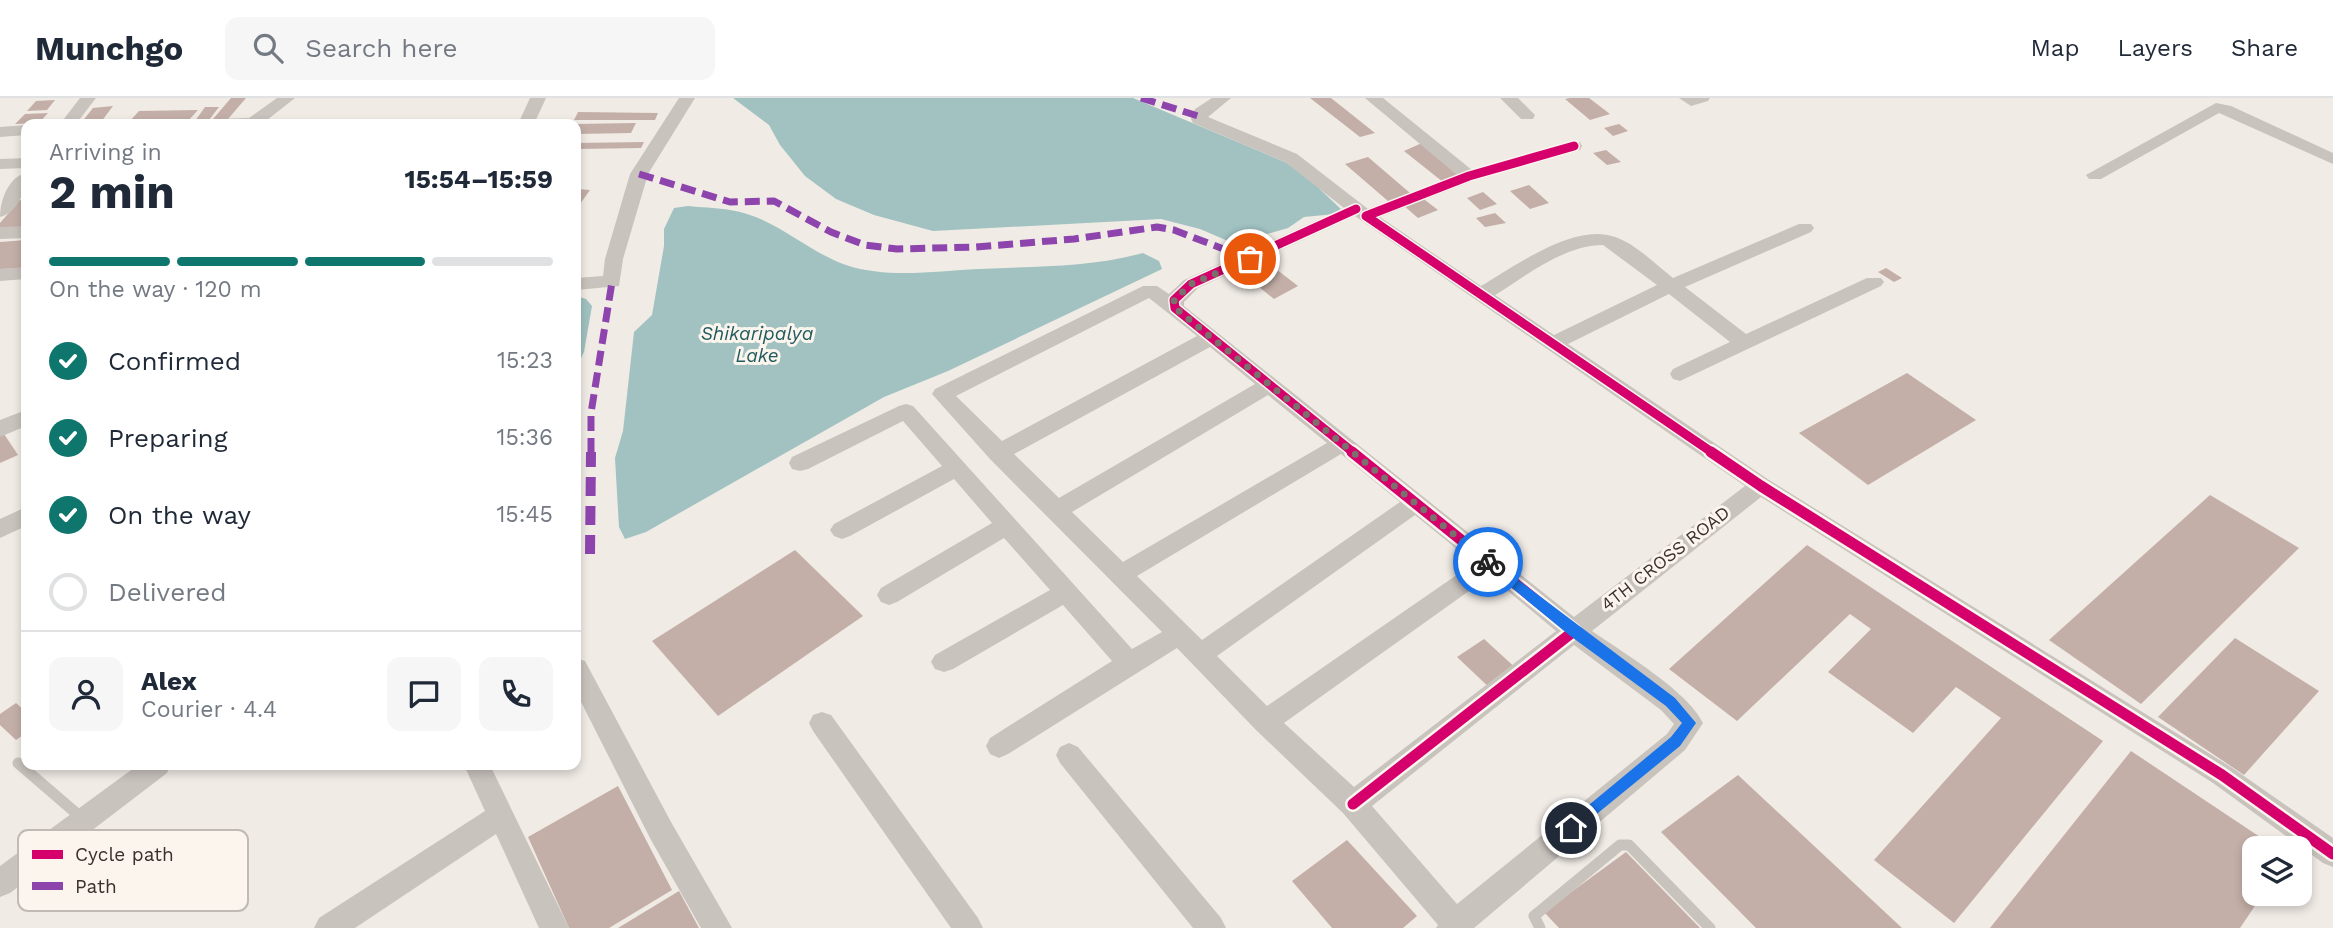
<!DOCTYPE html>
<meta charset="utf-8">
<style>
body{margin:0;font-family:"Work Sans",sans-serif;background:#f6f6f7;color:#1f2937;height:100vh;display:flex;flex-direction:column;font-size:26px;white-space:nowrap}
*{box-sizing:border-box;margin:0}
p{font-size:23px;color:#747a83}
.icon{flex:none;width:38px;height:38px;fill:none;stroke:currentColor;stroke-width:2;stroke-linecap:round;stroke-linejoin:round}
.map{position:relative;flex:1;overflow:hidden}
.panel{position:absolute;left:21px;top:21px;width:560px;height:651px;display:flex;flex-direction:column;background:#fff;border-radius:14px;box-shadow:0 4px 10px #0003}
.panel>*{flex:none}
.controls{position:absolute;left:2242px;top:738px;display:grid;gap:14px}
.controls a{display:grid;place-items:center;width:70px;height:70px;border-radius:14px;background:#fff;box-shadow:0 4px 10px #0003;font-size:35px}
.pin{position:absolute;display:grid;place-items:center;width:60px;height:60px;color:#fff;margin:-30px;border:4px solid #fff;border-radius:50%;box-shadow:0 2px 7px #0007}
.courier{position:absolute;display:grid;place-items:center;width:70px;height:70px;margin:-35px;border:5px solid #1a73e8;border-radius:50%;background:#fff;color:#222;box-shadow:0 2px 9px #0007}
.headline em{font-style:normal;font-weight:700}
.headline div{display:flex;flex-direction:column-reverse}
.headline{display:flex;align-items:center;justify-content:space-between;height:119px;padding:0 28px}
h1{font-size:46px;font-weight:700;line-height:52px}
.bar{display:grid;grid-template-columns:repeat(4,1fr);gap:10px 7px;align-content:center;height:84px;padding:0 28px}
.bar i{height:9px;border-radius:5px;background:#e0e1e3}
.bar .active{background:#0f766e}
.bar p{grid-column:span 4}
.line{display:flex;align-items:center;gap:18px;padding:0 28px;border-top:2px solid #e0e1e3}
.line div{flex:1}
.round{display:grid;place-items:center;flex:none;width:74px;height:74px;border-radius:14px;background:#f6f6f7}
ol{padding:0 28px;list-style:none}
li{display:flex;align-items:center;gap:21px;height:77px}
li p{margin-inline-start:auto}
li .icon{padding:7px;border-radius:50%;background:#0f766e;color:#fff;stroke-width:4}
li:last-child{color:#747a83}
li i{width:38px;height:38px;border:4px solid #e0e1e3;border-radius:50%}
header{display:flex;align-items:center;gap:42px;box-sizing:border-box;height:98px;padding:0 35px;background:#fff;border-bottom:2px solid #e0e1e3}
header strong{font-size:33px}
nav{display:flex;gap:38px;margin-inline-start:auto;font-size:24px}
.search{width:490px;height:63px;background:#f6f6f7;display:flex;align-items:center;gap:18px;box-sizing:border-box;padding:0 24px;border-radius:14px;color:#747a83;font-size:26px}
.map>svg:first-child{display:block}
</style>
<header>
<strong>Munchgo</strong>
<div class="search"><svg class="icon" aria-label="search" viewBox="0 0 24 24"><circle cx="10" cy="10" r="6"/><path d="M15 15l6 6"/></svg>Search here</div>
<nav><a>Map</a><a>Layers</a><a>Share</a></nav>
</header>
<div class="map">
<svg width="2333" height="830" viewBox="0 0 2333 830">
<rect width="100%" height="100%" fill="#f0ebe5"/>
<g fill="#a1c2c1">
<path d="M733,0H1133L1285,64L1304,76L1345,115L1304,119L1288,130L1253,140L1228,143L1200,131L1161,121L933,133L874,117L836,101L805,78L780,47L769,27Z"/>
<path d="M688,108C707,110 729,110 747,116C783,127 811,155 846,167C888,181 936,173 979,171C1035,168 1089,170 1143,155L1159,163L1162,171L948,273L884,299L646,434L625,441L619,429L615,360L623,333L634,234L652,217L664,148V131L674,110Z"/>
<path d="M576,198L586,201L592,208L584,254L576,270Z"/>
</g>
<g fill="#c3afa7">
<path d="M231,0H246L228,21H213Z"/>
<path d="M1310,0H1331L1375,35L1360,39Z"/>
<path d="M1570,0H1589L1610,16L1590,22L1565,1Z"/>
<path d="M55,2L47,12L27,13L36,3Z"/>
<path d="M113,8L101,24L81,25L93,10Z"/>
<path d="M205,9H219L209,22L195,23Z"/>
<path d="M198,12L188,23L129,24L139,13Z"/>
<path d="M578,14L658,15L655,22H574Z"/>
<path d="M48,15L39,25L15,26L25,16Z"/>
<path d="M636,25L631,35L576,36V26Z"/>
<path d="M1619,26L1628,33L1613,38L1604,30Z"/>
<path d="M644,44L641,50L576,51V45Z"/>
<path d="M1422,45L1459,78L1443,84L1404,53Z"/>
<path d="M1606,52L1621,64L1607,67L1593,55Z"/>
<path d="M1368,59L1410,95L1388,103L1345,66Z"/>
<path d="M1529,87L1549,105L1530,111L1510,93Z"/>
<path d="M577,91L590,92L580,106H576Z"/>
<path d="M1483,94L1497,106L1480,112L1467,100Z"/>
<path d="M1421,99L1438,112L1418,120L1402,106Z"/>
<path d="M20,102H26V131L0,133V125Z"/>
<path d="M1495,115L1506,125L1485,129L1476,120Z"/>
<path d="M26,142V170L0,171V144Z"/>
<path d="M1272,168L1298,188L1274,201L1248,180Z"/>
<path d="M1886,170L1902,180L1894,184L1878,174Z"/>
<path d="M1907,275L1976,322L1868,387L1799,335Z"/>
<path d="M4,336L18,357L0,365V338Z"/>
<path d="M2210,397L2299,450L2141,606L2049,542Z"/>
<path d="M1807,447L2103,643L1954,825L1874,762L2001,620L1956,589L1913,635L1828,574L1871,531L1850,516L1737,623L1669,571Z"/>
<path d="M795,452L863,518L718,618L652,543Z"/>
<path d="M2235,540L2319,593L2244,677L2158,619Z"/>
<path d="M1484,541L1519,573L1492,592L1457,559Z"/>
<path d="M16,605L26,614V635L16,642L0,627V616Z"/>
<path d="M2131,653L2278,751H2254V796H2263L2240,830H1990Z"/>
<path d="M1738,677L1902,830H1756L1661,734Z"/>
<path d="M618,688L672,792L609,830H569L528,739Z"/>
<path d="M1347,742L1417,818L1403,830H1332L1292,783Z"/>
<path d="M1626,754L1700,830H1559L1544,814Z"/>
<path d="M679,793L699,830H618Z"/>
</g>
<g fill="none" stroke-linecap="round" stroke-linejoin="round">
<g stroke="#c9c3be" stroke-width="11">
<path d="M18,665L83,721"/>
<path d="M1540,830L1534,818L1620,747H1629L1710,830"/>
</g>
<g fill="#c9c3be" fill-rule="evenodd">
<path d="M80,0H96L76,26H60Z"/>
<path d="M277,0H295L262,26H209L217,21L249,20Z"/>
<path d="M530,0H546L534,26H518Z"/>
<path d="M679,0H695L648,76L623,161L619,188L576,192V180L603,178L605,161L630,76Z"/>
<path d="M1212,0H1231L1208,19L1297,56L1368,111L1457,77L1365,0H1383L1472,72L1568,44H1580L1582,48L1580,52L1475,82L1380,119L1481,188C1515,168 1575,124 1615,139C1636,146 1655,166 1673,180L1799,126H1811L1814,130L1811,134L1685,189L1746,236L1867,180H1881L1884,184L1881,188L1680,283L1673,281L1670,276L1673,271L1730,244L1669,196L1568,246L1769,382L2231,669L2333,740V769L2323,765L2213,685L1761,399L1592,533C1622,554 1688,593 1703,625L1685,652L1474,830H1436L1438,827L1343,715L1256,632L1177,550L1008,656L999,660L990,656L986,648L990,640L1112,563L1063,507L953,571L944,574L935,571L931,564L935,557L1050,492L1004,440L897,504L889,507L881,504L877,497L881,490L992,425L954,381L850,438L842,441L834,438L830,432L834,426L942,368L903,323L808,371L800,373L792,371L789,365L792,359L899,308L906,306L913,308L1132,551L1162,534L990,361L932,296L935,291L1143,188H1157L1169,196L1184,182L1344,110L1285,64L1193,25L1191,21L1195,11ZM1355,118L1745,388L1574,519L1184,208V204L1198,190ZM1603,147L1657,187L1554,237L1495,197C1526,178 1564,147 1603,147ZM1149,200L1197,238L1002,343L956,298ZM1210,249L1255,286L1059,400L1014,356ZM1268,297L1327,345L1123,464L1072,414ZM1341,356L1400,404L1202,542L1137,478ZM1415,417L1474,465L1267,608L1217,558ZM1490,478L1556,533L1354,689L1284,625ZM1574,547L1661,612L1674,626L1667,636L1457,806L1372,708Z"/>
<path d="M1500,0H1518L1535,17L1533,21H1521Z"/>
<path d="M1679,0H1710L1708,3L1691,8Z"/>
<path d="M2216,5L2231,8L2333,55V66L2219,15L2101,81H2089L2086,77Z"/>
<path d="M26,27V37L0,39V29Z"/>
<path d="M26,60V70L0,71V61Z"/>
<path d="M26,75C27,90 18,115 0,119C0,103 8,79 26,75Z"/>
<path d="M26,128V140L0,141V129Z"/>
<path d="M26,169V181L0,183V171Z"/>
<path d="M26,312V328L0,339V322Z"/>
<path d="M26,409V428L0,440V421Z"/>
<path d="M576,560L585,563L671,724L732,830H701L651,742L576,594Z"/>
<path d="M822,614L831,617L978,820L983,830H951L813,633L809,625L813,617Z"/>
<path d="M1069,645L1078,649L1221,820L1226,830H1193L1060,665L1056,657L1060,649Z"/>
<path d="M138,667H171L167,675L10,795L0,799V768Z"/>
<path d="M464,667H490L569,830H539L496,736L355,830H314L319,820L485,713Z"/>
</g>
<g stroke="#8e44ad" stroke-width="7" stroke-dasharray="15 7" stroke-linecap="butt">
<path d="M1141,0L1198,18"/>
<path d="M639,76L730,104L774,103L831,134L865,147L897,151L976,149L1074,141L1157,129L1174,132L1247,160"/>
<path d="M591,355V315L612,184"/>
</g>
<path stroke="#8e44ad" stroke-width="10" stroke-dasharray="19 10" stroke-linecap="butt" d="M590,456L591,354"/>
<g stroke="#fbf5ee" stroke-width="12">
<g id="cycleway-far1">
<path d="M1574,48L1469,78L1366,118L1713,355"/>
<path d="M1354,355L1175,210L1174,202L1191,186L1356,111"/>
</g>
</g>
<g stroke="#fbf5ee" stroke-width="16">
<g id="cycleway">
<path d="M1352,354L1574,533L1353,706"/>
<path d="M1711,354L1761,388L2222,677L2333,756"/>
</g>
</g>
<use href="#cycleway-far1" stroke="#d6006c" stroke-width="9"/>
<use href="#cycleway" stroke="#d6006c" stroke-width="11"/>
</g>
<path fill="#1a73e8" d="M1488,459L1675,600L1696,625L1680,648L1571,737L1564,730L1566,726L1671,639L1682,625L1666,608L1569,537L1484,467L1482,464Z"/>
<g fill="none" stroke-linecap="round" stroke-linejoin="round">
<path stroke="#7a716c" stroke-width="7" stroke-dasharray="0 12.6" d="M1250,161L1191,186L1174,202L1175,210L1488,464"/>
</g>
<g text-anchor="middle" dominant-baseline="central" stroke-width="6" stroke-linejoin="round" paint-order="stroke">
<g font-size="18" fill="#3b302b" stroke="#fbf5ee">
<text transform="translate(1665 460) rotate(-38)">4TH CROSS ROAD</text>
</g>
<g font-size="19" font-style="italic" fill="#1f5a5e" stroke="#fbf5ee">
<text x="757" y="235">Shikaripalya<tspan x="757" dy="22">Lake</tspan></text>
</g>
</g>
<rect x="18" y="732" width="230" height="81" rx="10" fill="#fbf5ee" stroke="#c1bab4" stroke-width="2"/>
<rect x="32" y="752" width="31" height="9" fill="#d6006c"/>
<rect x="32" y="784" width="31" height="8" fill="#8e44ad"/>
<g font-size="19" fill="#3b302b">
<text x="75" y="763">Cycle path</text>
<text x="75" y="795">Path</text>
</g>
</svg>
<div class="controls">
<a><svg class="icon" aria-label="layers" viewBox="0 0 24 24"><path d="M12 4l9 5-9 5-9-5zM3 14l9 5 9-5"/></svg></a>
</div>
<div class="pin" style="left:1250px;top:161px;background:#ea580c"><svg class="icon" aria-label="bag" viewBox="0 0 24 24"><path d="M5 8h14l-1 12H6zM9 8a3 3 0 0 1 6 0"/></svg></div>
<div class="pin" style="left:1571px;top:730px;background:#1f2937"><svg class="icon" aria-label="home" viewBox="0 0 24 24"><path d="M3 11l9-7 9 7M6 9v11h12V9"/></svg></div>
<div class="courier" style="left:1488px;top:464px"><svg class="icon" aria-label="bike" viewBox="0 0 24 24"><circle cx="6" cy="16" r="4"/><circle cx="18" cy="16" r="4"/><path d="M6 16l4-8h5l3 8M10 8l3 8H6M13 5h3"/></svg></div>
<section class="panel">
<div class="headline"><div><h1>2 min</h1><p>Arriving in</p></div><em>15:54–15:59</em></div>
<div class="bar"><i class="active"></i><i class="active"></i><i class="active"></i><i></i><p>On the way · 120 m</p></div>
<ol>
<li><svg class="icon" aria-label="check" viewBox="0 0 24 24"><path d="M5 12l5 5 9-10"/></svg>Confirmed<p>15:23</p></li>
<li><svg class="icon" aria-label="check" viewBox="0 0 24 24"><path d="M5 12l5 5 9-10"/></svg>Preparing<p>15:36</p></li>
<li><svg class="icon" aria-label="check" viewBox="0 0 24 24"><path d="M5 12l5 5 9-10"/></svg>On the way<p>15:45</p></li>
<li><i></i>Delivered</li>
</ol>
<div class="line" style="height:126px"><a class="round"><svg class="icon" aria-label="person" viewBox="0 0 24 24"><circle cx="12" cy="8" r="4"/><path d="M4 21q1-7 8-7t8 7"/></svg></a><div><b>Alex</b><p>Courier · 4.4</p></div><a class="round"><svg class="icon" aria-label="chat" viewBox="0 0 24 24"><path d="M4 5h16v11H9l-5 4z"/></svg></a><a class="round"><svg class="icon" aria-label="phone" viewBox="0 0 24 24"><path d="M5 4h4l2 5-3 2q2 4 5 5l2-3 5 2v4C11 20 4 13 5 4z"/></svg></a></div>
</section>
</div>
